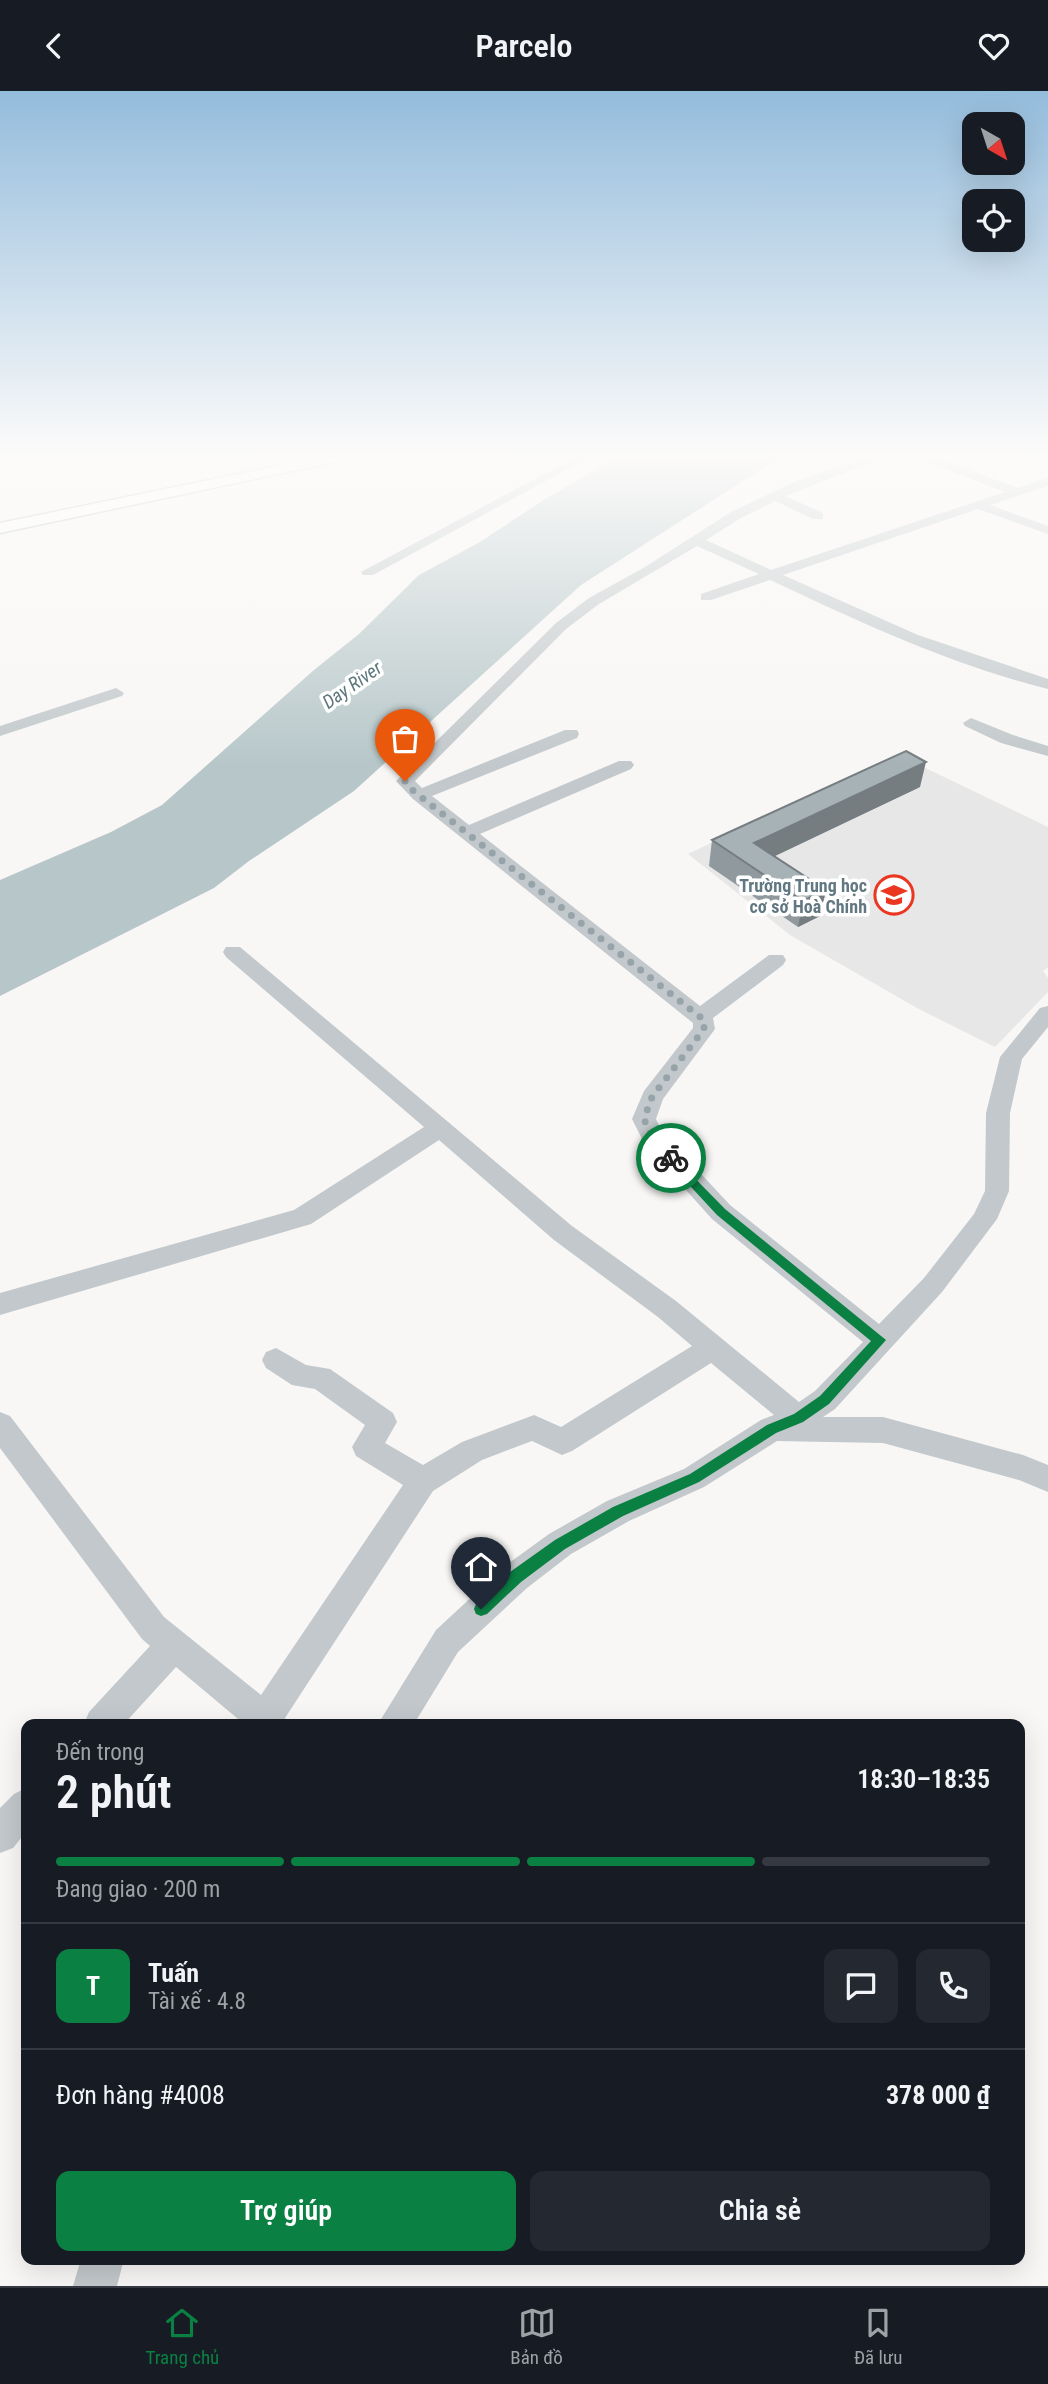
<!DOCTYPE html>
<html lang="vi">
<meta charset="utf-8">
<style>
body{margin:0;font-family:"Roboto Condensed",sans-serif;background:#242831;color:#f1f3f6;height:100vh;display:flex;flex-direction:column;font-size:26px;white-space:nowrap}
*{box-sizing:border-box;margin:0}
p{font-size:23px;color:#9ea1a6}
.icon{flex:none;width:38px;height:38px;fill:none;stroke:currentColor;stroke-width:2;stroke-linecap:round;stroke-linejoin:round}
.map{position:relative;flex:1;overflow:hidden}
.side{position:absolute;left:21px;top:1628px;width:1004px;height:546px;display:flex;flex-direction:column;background:#171b24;border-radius:14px;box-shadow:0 7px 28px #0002}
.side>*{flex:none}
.needle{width:46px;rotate:141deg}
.controls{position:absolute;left:962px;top:21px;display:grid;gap:14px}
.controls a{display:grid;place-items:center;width:63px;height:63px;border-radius:14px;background:#171b24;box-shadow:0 7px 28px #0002;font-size:35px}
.pin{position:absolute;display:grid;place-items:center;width:60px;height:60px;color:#fff;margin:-72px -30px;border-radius:50% 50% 50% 0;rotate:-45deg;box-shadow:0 0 7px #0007}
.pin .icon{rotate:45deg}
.courier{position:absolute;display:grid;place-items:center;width:70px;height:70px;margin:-35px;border:5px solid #0b8043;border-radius:50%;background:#fff;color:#222;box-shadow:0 2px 9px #0007}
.summary em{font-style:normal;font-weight:600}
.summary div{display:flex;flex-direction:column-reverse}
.summary{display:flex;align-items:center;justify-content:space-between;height:119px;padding:0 35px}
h1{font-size:46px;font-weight:600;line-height:52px}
.bar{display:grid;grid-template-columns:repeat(4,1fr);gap:10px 7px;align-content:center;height:84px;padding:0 35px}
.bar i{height:9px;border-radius:5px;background:#363941}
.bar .active{background:#0b8043}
.bar p{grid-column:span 4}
.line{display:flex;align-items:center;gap:18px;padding:0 35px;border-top:2px solid #363941}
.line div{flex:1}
.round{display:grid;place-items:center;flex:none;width:74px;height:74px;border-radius:14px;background:#242831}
.button{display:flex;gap:14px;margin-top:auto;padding:14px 35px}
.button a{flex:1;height:80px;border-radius:14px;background:#0b8043;color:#fff;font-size:28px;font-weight:600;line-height:80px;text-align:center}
.button a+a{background:#242831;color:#f1f3f6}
header{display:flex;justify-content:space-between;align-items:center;height:91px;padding:0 35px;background:#171b24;font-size:32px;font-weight:600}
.tab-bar{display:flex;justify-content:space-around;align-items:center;height:98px;border-top:2px solid #363941;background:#171b24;font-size:19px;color:#9ea1a6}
.tab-bar a{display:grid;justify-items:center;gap:4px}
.tab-bar .active{color:#0b8043}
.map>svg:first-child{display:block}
</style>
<header><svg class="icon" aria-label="back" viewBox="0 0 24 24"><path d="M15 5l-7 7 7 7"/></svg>Parcelo<svg class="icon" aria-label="heart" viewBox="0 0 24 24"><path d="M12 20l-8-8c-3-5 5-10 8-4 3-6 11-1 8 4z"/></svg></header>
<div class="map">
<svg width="1048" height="2195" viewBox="0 0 1048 2195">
<rect width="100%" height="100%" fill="#f8f7f5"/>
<path fill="#e6e7e6" d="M892,667L915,672L1048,736V876L1043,880L1048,887V901L995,956L917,917L790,844L688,763Z"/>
<path fill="#b7c7c9" d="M616,367H779L581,494L354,700L249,770L214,797L0,905V789L111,741L162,714L314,579L359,543L419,484L480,451L545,408Z"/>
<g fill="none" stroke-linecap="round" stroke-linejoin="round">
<g stroke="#b6bcbe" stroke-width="3">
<path id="major" d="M316,367H342L335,371L0,442V432Z"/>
</g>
<g fill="#c2c8cb" fill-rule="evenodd">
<path d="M574,367H588L373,484H363L361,481Z"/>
<path d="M867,367H883L785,405L823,422V428H813L775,410L741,427L706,449L771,479L1005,401L924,370L922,367H938L1018,397L1048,387V395L990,414L1048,435V443L978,418L783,484L918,544L1048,588V598C951,574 860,531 770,489L711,509H701V503L759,483L697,455L599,513L566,538L415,690L422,697L565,639H577L579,643L577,647L432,705L469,734L619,670H631L634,674L631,678L480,743L700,915L769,864H783L786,869L783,874L713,927L715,938L663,1008L656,1028L662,1041L730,1114L879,1233L924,1187L974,1123L985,1100L986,1022L1000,966L1040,917L1048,915V936L1022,968L1010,1022L1009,1100L997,1128L942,1201L835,1318L823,1326H883L1023,1364L1048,1374V1401L1019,1389L883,1352L777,1350L704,1396L629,1430L571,1463L527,1497L458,1561L414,1633H378L436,1539L505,1475L549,1443L607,1410L684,1378L761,1329L774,1324L711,1272L572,1360L562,1364L532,1350L482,1369L433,1400L285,1627L288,1633H244L176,1576L124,1633H84L89,1621L150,1555L142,1548L0,1357V1321L10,1325L164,1526L261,1604L403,1394L356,1365L352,1356L365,1334L315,1298L292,1294L266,1277L262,1269L266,1261L276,1257L306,1274L330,1278L393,1322L397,1331L385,1352L423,1374L462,1351L534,1324L561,1336L692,1255L658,1226L554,1149L439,1049L311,1133L0,1224V1202L294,1119L424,1036L226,866L223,861L226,856H240L572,1135L676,1210L799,1311L815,1300L863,1251L712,1128L644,1052L632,1028L644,1000L693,937V932L413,708L396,690L556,532L589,507L645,476L731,421L796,390Z"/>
<path d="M116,597L124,602L122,605L0,645V635Z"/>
<path d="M971,627L1013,644L1048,655V665L1001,652L965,635L963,632Z"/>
<path d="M26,1697V1741L13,1757L0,1762V1717L14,1703Z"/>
<path d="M81,2168H124L117,2195H73Z"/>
</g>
<use href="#major" fill="#fff" fill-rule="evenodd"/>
</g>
<path fill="#90999d" d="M920,696L774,765L826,799L820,825L798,836L709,775L712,749Z"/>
<g fill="#757d80">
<path d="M926,671L920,696L752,776L754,752Z"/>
<path d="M826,799L820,825L798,836L803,810Z"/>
</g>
<path fill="#a7b2b7" stroke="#757d80" stroke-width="2" d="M906,660L926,671L754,752L826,799L803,810L712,749Z"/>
<linearGradient id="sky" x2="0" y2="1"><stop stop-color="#94bcdc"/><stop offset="0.54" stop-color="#fcfbfa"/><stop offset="1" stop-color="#fcfbfa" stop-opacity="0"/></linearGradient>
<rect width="1048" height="674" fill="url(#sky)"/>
<path fill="#0b8043" d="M671,1063L725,1118L886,1249L829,1313L803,1331L776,1342L699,1391L623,1425L565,1458L521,1491L487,1523L481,1525L476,1523L474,1518L476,1513L510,1481L555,1449L613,1416L690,1383L767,1334L794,1323L820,1305L871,1250L717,1124L667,1070L665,1067Z"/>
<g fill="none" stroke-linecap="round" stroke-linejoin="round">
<path stroke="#96a4aa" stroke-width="7" stroke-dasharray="0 12.6" d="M405,690L411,698L704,929V938L652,1006L644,1028L652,1046L671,1067"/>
</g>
<defs>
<g id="school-ring" transform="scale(2.0125)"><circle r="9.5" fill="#fff" stroke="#eb3721" stroke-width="1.5"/><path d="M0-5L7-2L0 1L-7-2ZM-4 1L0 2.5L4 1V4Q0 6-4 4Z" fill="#eb3721"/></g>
</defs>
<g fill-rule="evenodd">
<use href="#school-ring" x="894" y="804"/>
</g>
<g text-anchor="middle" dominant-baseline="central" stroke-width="7" stroke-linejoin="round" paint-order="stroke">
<g font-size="18" font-weight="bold" fill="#617781" stroke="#fff" text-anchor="end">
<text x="867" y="794">Trường Trung học<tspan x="867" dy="21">cơ sở Hoà Chính</tspan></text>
</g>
<g font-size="19" font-style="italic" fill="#5c777c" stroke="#fff">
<text transform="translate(352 594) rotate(-35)">Day River</text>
</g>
</g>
</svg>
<div class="controls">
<a><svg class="needle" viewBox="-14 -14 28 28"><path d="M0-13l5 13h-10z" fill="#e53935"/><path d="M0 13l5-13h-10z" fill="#9ea1a6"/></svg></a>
<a><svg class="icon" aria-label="locate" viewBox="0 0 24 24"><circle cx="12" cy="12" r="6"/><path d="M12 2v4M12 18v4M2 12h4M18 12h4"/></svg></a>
</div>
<div class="pin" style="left:405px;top:690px;background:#ea580c"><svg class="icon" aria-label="bag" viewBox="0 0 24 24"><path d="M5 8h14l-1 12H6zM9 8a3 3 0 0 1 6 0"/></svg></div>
<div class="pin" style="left:481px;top:1518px;background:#1f2937"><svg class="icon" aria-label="home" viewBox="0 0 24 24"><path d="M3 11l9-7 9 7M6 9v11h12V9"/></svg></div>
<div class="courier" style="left:671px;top:1067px"><svg class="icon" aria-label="bike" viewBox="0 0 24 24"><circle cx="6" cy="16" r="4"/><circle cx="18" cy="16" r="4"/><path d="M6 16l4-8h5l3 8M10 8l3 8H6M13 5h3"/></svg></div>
<section class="side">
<div class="summary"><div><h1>2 phút</h1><p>Đến trong</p></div><em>18:30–18:35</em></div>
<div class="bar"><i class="active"></i><i class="active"></i><i class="active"></i><i></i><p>Đang giao · 200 m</p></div>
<div class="line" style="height:126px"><b class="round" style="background:#0b8043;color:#fff">T</b><div><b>Tuấn</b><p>Tài xế · 4.8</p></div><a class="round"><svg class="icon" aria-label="chat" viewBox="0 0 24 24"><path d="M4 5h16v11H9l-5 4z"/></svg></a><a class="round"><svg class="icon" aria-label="phone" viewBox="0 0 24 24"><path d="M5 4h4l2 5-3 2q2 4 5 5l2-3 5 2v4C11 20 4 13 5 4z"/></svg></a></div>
<div class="line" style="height:91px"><div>Đơn hàng #4008</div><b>378 000 ₫</b></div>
<div class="button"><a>Trợ giúp</a><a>Chia sẻ</a></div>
</section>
</div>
<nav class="tab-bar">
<a class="active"><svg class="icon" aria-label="home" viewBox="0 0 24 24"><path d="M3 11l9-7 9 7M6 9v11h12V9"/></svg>Trang chủ</a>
<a><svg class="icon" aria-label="map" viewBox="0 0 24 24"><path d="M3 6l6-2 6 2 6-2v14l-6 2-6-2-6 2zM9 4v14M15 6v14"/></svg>Bản đồ</a>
<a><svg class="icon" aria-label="saved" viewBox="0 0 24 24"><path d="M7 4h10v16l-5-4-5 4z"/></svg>Đã lưu</a>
</nav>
